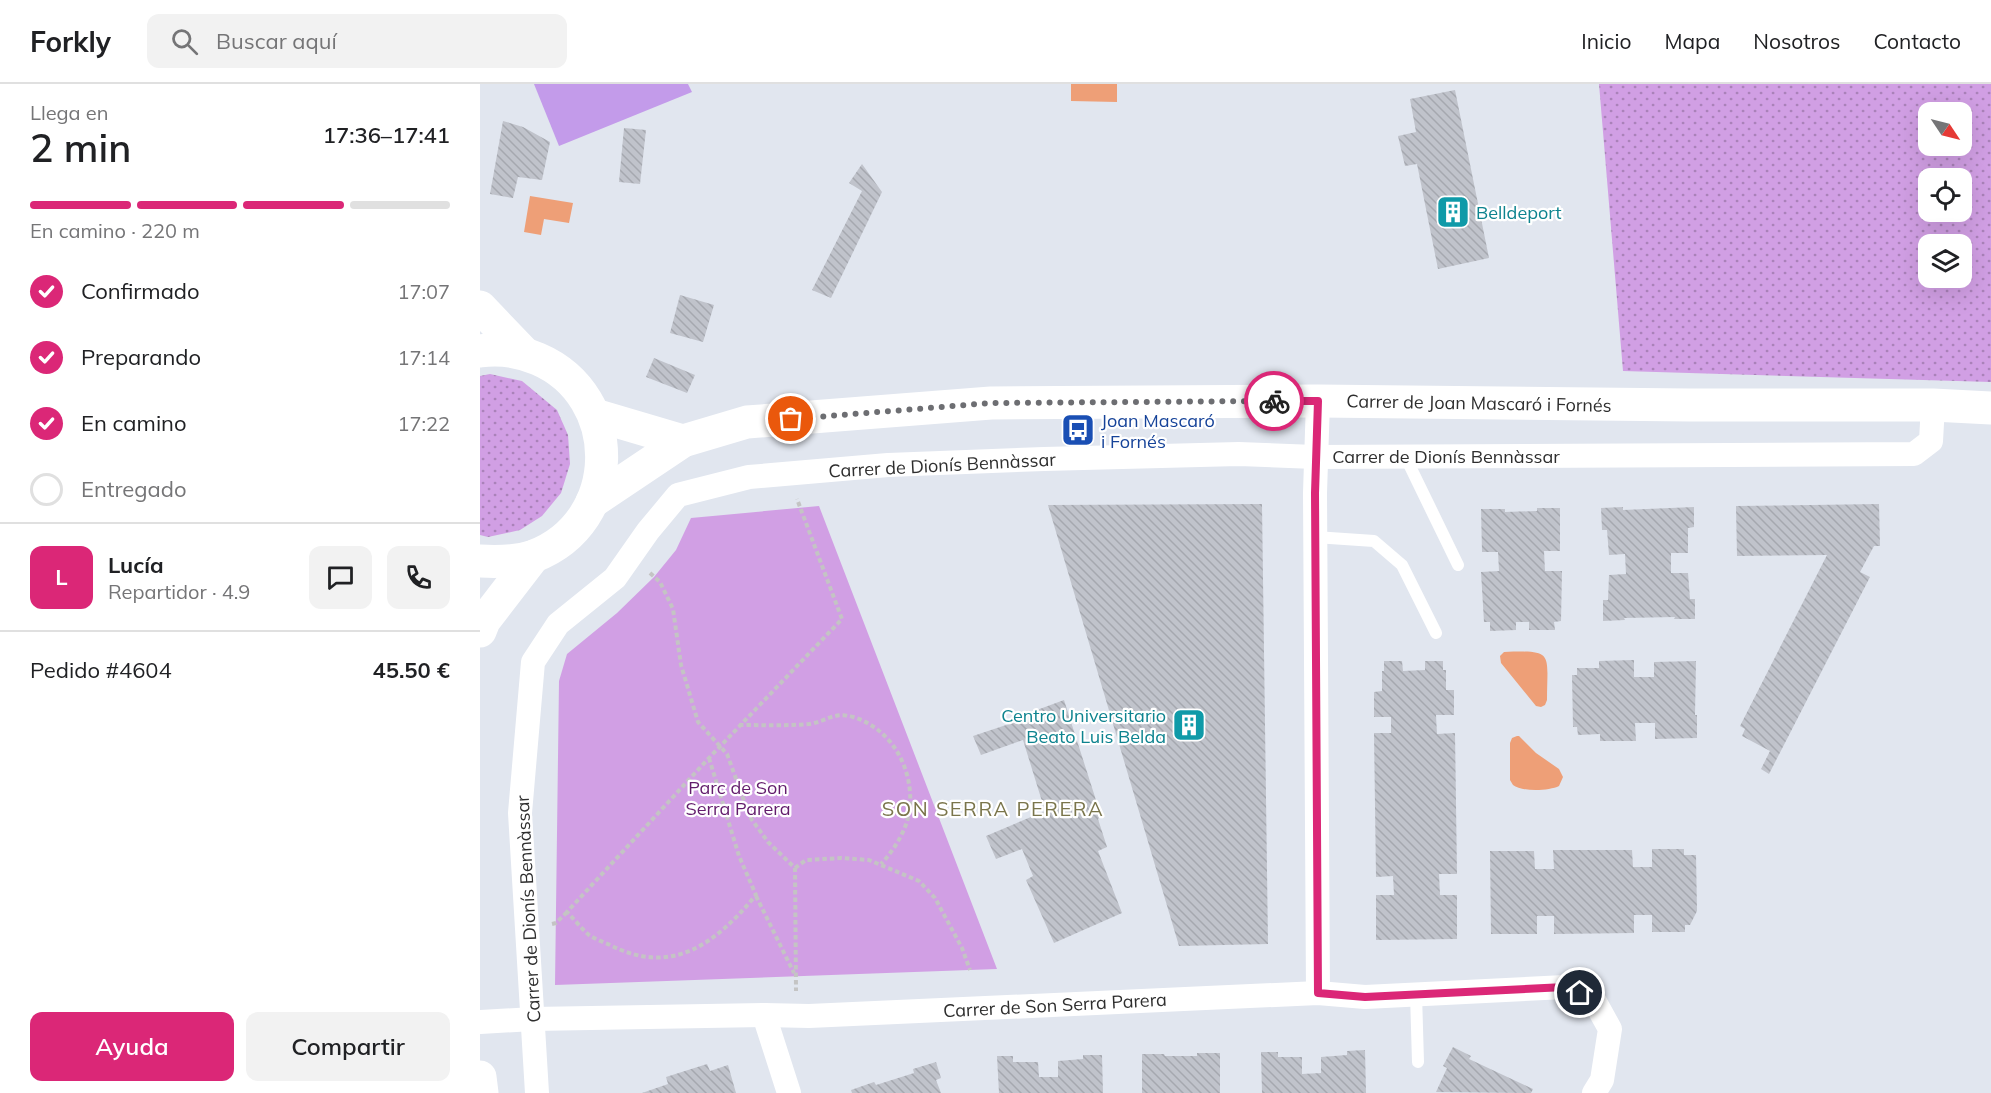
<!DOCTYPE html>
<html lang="es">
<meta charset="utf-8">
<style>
body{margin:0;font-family:Mulish,sans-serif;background:#f2f2f2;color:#202124;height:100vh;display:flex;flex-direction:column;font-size:22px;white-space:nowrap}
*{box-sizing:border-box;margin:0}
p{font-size:20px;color:#757577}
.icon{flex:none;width:33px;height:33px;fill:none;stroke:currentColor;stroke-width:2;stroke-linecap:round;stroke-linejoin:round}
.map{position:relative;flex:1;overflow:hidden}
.panel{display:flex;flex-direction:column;background:#fff;width:480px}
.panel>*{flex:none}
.needle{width:39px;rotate:125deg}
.fabs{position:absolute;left:1438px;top:18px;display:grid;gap:12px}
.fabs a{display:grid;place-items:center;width:54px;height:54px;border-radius:12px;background:#fff;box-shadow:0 6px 24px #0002;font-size:30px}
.pin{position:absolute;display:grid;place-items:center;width:51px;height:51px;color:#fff;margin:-26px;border:3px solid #fff;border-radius:50%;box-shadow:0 2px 6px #0007}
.courier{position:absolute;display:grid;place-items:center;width:60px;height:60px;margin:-30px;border:4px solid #db2777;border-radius:50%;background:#fff;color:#222;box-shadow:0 2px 8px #0007}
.head em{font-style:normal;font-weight:600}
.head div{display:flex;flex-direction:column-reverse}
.head{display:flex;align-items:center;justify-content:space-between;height:102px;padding:0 30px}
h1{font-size:39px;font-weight:600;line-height:45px}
.bar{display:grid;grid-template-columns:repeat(4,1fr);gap:9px 6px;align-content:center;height:72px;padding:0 30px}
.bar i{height:8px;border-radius:4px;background:#e0e0e0}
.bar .active{background:#db2777}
.bar p{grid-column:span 4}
.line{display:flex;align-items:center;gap:15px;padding:0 30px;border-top:2px solid #e0e0e0}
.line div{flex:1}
.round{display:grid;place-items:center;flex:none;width:63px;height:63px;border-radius:12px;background:#f2f2f2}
ol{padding:0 30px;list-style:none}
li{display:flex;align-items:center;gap:18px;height:66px}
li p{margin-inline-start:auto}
li .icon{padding:6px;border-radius:50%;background:#db2777;color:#fff;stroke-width:4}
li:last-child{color:#757577}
li i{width:33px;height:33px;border:3px solid #e0e0e0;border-radius:50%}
.primary-button{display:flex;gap:12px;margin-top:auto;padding:12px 30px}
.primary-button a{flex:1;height:69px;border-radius:12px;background:#db2777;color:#fff;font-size:24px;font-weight:600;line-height:69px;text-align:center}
.primary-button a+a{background:#f2f2f2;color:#202124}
header{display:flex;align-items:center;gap:36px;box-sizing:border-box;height:84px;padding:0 30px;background:#fff;border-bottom:2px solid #e0e0e0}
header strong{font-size:28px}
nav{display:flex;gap:33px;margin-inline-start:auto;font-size:21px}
.search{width:420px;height:54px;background:#f2f2f2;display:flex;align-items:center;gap:15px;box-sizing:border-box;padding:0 21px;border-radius:12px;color:#757577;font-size:22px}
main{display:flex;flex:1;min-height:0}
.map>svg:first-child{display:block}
</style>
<header>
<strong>Forkly</strong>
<div class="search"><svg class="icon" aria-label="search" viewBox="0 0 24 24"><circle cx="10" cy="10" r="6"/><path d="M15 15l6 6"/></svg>Buscar aquí</div>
<nav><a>Inicio</a><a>Mapa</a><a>Nosotros</a><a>Contacto</a></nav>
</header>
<main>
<section class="panel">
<div class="head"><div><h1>2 min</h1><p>Llega en</p></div><em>17:36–17:41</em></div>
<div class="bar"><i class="active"></i><i class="active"></i><i class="active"></i><i></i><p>En camino · 220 m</p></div>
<ol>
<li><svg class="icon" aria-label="check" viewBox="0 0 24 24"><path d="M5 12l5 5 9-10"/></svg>Confirmado<p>17:07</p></li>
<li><svg class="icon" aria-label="check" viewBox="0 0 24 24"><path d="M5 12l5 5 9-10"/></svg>Preparando<p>17:14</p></li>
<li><svg class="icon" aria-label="check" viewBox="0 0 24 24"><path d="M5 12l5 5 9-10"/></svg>En camino<p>17:22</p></li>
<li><i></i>Entregado</li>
</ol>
<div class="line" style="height:108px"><b class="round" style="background:#db2777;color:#fff">L</b><div><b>Lucía</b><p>Repartidor · 4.9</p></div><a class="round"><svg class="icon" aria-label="chat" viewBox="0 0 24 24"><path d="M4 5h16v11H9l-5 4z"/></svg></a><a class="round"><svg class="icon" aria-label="phone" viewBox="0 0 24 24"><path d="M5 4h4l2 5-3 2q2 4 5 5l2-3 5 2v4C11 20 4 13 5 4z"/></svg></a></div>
<div class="line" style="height:78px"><div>Pedido #4604</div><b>45.50 €</b></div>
<div class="primary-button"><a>Ayuda</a><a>Compartir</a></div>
</section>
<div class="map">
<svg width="1511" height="1009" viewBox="0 0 1511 1009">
<defs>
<pattern id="grass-dots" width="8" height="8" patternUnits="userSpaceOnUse" patternTransform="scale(1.5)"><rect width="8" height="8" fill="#d19fe4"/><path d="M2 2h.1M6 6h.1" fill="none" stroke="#aa82b9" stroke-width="1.8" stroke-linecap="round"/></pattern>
<pattern id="building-back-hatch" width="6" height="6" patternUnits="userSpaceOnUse" patternTransform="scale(1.5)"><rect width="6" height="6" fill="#c0c3cb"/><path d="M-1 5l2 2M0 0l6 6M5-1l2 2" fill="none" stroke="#a5a8af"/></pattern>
</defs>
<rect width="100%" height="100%" fill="#e1e6ef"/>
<g fill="url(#grass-dots)" fill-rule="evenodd">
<path d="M1119,0H1511V298L1143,287ZM1449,28H1482V62H1449ZM1449,94H1482V128H1449ZM1449,160H1482V194H1449Z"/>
<path d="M10,290L42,297L77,326L88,351L90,380L81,409L62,432L40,446L8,453L0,451V292Z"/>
</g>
<path fill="#d19fe4" d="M339,422L517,885L75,901L79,597L87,570L137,529L174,493L196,466L211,434Z"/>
<path fill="#c39bea" d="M54,0H208L212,8L79,62Z"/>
<g fill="#ee9f77">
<path d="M591,0H637V18L591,17Z"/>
<path d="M50,112L93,119L89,139L64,135L61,151L44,148Z"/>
<path d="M1024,568C1075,566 1067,569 1067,616L1065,621L1061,623L1056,622L1021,579L1020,572Z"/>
<path d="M1037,652H1039L1056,669L1079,685L1083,693L1079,702C1069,707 1042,708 1033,701L1030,696V659L1032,654Z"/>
</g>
<g fill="url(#building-back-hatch)">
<path d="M975,6L1009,174L958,185L937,80L925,82L918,52L936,48L930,15Z"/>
<path d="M23,37L43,43L70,58L62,96L38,93L33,114L10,110Z"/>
<path d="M144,44L166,46L160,100L139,98Z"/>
<path d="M382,80L402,108L351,214L332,206L382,107L369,99Z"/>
<path d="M200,211L234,221L223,258L190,249Z"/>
<path d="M174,274L215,291L207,309L166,293Z"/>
<path d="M782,420L788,860L699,862L568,421Z"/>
<path d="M1399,420L1400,462H1394L1380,488L1390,493L1289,690L1281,685L1290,667L1262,652L1265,645L1260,642L1347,471L1257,472L1256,422Z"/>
<path d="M1143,423V426L1214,423V443L1208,444V469H1191V489H1208L1210,515H1215V535H1194L1195,533L1144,534L1145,536L1123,537V516H1128L1129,491L1146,490L1145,470L1129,471L1127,446H1122L1121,424Z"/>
<path d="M1057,424H1080V467H1064L1065,487H1082L1081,537L1074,538L1075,546H1049V538H1036V546L1010,547V538H1004L1001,488L1019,487L1018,468H1002L1001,425H1025V428L1057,427Z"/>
<path d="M1154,576V593H1174V578L1216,577L1215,631H1217V654L1175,655V639H1155L1156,657H1120V650L1098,651L1097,643H1093L1092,591H1097V584H1119V577Z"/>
<path d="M904,577H922L923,587L945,586V577H963V586H966V606H974V631H956L957,650L975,649L977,790H959L960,811H977V855L896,856V811H914L913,792L896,793L894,649H911V633H894V608L902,607V587H904Z"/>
<path d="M584,616L615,713L620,733L618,735L627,763L618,767L642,829L574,859L546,796L553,792L542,765L516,775L506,752L565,727L543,656L501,671L493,652L538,637V633Z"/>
<path d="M1172,765H1204V771H1216L1217,827L1210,841H1205V848H1172V831H1154V849L1074,850V832H1057V850H1011L1010,767H1054L1055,785H1074L1073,766H1152L1153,783H1172Z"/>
<path d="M973,963L991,972L989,975L1053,1005L1051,1009L956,1008L967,984L963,982Z"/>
<path d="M885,966L886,1009H782L781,968H798V973H822V990L841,989V973L867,971V967Z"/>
<path d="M717,969H740V1009H662V970H684L685,972H717Z"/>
<path d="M603,971H622L623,1009H519L517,972H533V978H558L559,993H578V977L603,975Z"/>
<path d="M456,978L461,994L456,996L461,1009H372L371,1006L394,998L396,1001L434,989L433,985Z"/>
<path d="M227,980L230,987L248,981L256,1009H162L188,1000L186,993Z"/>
</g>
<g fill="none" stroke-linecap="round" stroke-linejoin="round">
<g stroke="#c4c4c4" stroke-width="4" stroke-dasharray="4.5 3" stroke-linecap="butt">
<path d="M170,489L180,498L193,525L201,581L218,638L247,670L270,733L288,758L315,784L316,907"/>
<path d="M259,641C282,641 306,642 329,640C345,638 354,627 373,633C412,645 433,684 430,723C428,744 415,765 401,780"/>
<path d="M229,674L259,772L276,811C236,859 193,893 130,861C123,858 115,855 109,851C101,844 94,835 87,828L229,674L362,535L317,415"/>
<path d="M315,784L326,776L361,774L389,776L439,797L455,814L482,864L490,886"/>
<path d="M276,812L314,889"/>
<path d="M72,840L76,839L87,828"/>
</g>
<g stroke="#fff" stroke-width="12">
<path d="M925,372L978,481"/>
<path d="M835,453L894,457L922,481L956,549"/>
<path d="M936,910L938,978"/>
</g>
<g stroke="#fff" stroke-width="24">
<path d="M838,317L835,409L838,909"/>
<path d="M284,931L309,1009"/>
<path d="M0,938L53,935L284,931L329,932L838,909L885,913L1085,903L1114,916L1130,945L1122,996L1114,1009"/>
<path d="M57,1009L40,729L53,578L78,540L135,494L168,447L198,411L269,393L408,381L564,375L759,370L835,373L1434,370L1451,357L1453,321"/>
</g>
<g stroke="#fff" stroke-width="33">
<path d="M0,223L43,268"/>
<path d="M0,267C20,264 39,267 58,275C144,312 143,438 54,472C37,478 18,478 0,477"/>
<path d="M115,331L203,357"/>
<path d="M112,418L203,357L267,338L511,319L838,317L1210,321H1453L1511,324"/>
<path d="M0,547L4,537L54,472"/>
<path d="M0,993L2,1009"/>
</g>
</g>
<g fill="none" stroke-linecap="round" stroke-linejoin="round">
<path stroke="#6d6e72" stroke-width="6" stroke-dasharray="0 10.8" d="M311,335L511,319L794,317"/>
<path stroke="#db2777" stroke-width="8" d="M794,317H838L835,409L838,909L885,913L1085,903L1100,909"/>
</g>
<defs>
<g id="building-square" transform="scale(1.725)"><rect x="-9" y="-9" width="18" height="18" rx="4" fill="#0f9aa8" stroke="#fff"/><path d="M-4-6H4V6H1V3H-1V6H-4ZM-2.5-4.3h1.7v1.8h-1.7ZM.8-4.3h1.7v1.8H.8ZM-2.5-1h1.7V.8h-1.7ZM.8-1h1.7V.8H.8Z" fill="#fff"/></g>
<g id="bus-square" transform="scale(1.725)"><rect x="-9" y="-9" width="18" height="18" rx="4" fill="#1a4fb4" stroke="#fff"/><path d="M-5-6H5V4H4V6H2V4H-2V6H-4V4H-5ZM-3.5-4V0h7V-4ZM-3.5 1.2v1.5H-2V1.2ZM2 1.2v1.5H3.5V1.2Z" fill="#fff"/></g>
</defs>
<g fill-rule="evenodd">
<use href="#building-square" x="973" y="128"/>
<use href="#bus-square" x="598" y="346"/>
<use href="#building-square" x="709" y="641"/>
</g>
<g text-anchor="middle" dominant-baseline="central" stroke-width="4.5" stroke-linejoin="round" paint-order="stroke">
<g font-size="18" fill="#0d838f" stroke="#fff" text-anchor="start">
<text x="996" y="128">Belldeport</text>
<text x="686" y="631" text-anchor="end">Centro Universitario<tspan x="686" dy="21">Beato Luis Belda</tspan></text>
</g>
<g font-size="18" fill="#2e2e2e" stroke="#fff">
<text transform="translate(999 319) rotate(1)">Carrer de Joan Mascaró i Fornés</text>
<text x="966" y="372">Carrer de Dionís Bennàssar</text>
<text transform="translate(462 381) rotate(-3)">Carrer de Dionís Bennàssar</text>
<text transform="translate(48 825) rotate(-93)">Carrer de Dionís Bennàssar</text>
<text transform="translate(575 921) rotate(-3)">Carrer de Son Serra Parera</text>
</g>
<g font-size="18" fill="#164399" stroke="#fff" text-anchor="start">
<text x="621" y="336">Joan Mascaró<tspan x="621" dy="21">i Fornés</tspan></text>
</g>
<g font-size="18" fill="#621c6c" stroke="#fff">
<text x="258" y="703">Parc de Son<tspan x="258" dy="21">Serra Parera</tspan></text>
</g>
<g font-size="20" letter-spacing="1.5" fill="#7a754b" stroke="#fff">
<text x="513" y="724">SON SERRA PERERA</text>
</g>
</g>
</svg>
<div class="fabs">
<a><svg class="needle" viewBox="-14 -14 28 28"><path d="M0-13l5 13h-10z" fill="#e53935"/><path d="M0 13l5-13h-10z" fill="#757577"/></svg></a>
<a><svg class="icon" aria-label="locate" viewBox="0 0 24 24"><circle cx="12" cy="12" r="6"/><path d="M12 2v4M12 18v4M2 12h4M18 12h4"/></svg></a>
<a><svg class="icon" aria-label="layers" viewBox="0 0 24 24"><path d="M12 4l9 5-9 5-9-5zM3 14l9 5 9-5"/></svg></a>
</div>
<div class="pin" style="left:311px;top:335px;background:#ea580c"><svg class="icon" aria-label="bag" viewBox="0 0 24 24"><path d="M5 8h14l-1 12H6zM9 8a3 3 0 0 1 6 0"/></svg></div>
<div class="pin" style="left:1100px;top:909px;background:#1f2937"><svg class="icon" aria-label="home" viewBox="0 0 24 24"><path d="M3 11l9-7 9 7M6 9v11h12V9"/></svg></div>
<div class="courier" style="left:794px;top:317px"><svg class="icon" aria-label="bike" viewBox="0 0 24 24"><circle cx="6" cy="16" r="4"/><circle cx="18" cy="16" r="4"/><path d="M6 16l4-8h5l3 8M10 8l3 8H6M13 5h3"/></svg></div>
</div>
</main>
